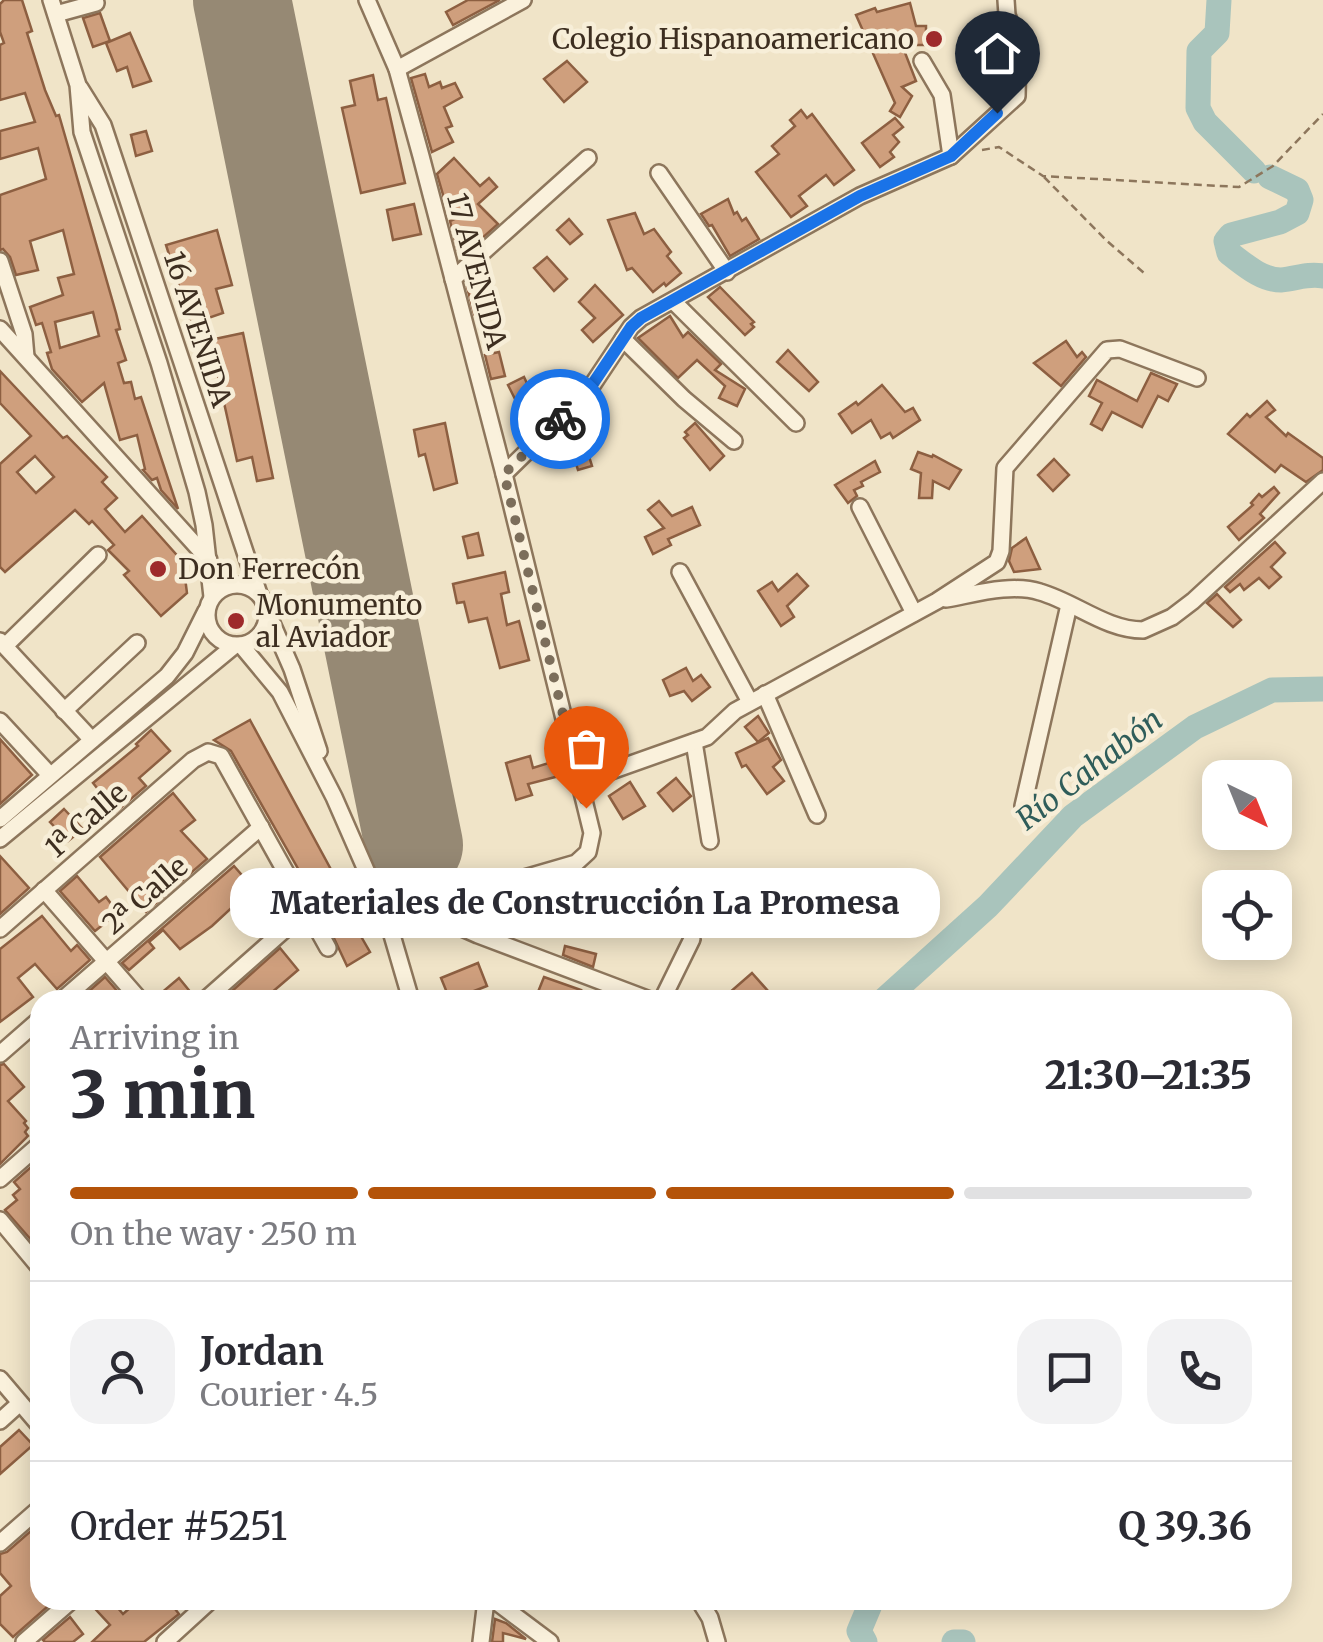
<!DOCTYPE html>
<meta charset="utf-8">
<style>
body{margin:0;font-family:Merriweather,serif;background:#f2f2f3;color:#2b2b33;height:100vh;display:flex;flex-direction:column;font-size:38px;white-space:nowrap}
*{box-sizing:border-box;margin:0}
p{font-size:32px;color:#7c7c81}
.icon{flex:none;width:55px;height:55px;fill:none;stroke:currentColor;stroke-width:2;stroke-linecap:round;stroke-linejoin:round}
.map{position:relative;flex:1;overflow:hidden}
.sheet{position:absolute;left:30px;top:990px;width:1262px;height:620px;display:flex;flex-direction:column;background:#fff;border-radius:30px;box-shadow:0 5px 25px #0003}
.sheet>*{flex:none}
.needle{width:65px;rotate:137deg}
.tools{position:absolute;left:1202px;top:760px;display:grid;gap:20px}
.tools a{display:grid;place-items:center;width:90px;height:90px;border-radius:20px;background:#fff;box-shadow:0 5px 25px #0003;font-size:50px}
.pin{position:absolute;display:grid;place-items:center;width:85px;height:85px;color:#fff;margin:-102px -42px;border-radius:50% 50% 50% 0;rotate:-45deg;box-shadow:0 0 10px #0007}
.pin .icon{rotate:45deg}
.courier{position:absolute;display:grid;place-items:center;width:100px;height:100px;margin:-50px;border:8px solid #1a73e8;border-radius:50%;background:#fff;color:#222;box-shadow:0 2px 12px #0007}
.bubble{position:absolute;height:70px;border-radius:30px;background:#fff;box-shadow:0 5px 25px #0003;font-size:32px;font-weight:800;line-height:70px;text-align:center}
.overview em{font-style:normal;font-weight:800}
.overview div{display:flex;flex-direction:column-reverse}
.overview{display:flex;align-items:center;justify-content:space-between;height:170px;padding:0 40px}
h1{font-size:65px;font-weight:800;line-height:75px}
.bar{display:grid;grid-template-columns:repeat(4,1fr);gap:15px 10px;align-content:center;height:120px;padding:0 40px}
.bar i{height:12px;border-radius:8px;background:#e1e1e2}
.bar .current{background:#b45309}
.bar p{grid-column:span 4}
.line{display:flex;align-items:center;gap:25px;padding:0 40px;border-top:2px solid #e1e1e2}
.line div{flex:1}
.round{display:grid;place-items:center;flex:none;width:105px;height:105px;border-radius:30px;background:#f2f2f3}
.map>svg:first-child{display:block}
</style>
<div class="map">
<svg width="1323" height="1642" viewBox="0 0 1323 1642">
<rect width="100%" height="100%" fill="#f0e4c8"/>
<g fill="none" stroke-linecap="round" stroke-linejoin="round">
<g stroke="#a9c4bc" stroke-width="25">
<path d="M1219,0L1217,33L1199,51L1198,108L1205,122L1254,171"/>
<path d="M1270,177L1297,190L1301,200L1297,213L1280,222L1231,235L1226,241L1229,253C1244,264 1261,280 1281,280C1296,279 1307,273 1323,276"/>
<path d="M884,1000L988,906L1073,816L1195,727L1272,690L1323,689"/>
<path d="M865,1642L859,1631L872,1600"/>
<path d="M954,1642H963"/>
</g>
<path stroke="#968974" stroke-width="98" d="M242,0L414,845"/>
</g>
<g fill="#cf9f7d" stroke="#8d5f41" stroke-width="2.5" fill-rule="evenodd">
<path d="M4,0H22L32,31L27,33L45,90L56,116L59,115L116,313L120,329L116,330L126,360L118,363L124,383L131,382L135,399L141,397L178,509L161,490L157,478L152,480L143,470L145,469L137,435L120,440L104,383L82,402L52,369L47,353L51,352L42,323L36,325L30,307L63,295L58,278L74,274L63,230L30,241L38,270L16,275L10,257L3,249L0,250V195L46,179L38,148L0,159V131L35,122L25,93L0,100V45L4,43L0,32V4ZM93,312L99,336L60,348L55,322Z"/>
<path d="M468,0H500L453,25L446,12Z"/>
<path d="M910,3L916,26H926V45H902L916,81L902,87L912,96L900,117L890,111L895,103L856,15L875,8L877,12Z"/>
<path d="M100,13L110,41L93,47L83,18Z"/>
<path d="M130,33L151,81L133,87L127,67L117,71L106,43Z"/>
<path d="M567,61L587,82L564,102L544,79Z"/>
<path d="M425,74L429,87L440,82L442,88L455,83L462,97L444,107L452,126L446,128L453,142L432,152L411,78Z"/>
<path d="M373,75L378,100L386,98L405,183L361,193L342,108L355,105L350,81Z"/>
<path d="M801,110L807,118L812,114L854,170L834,185L826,175L799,196L807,206L791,217L756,172L779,154L772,146L795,126L790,120Z"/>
<path d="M895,118L903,127L893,135L899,142L890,152L894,157L880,167L862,143Z"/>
<path d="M146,131L152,151L136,156L131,135Z"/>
<path d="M454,158L480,186L489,178L497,187L478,204L498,224L479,241L457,249L450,221L461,216L444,198L437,174Z"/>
<path d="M728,199L734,214L737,212L742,221L746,218L759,239L730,256L712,225L709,226L701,214Z"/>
<path d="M414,204L421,234L393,240L387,210Z"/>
<path d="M635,213L644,234L654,229L671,252L667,256L681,273L666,286L664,283L653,292L632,268L627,270L608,220Z"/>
<path d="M569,219L582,234L570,244L557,230Z"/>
<path d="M217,230L232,285L216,289L223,313L191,324L166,245Z"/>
<path d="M547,257L567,279L554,291L534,268Z"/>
<path d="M482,279L494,304L474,314L467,287Z"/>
<path d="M595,285L623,315L593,342L582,330L595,318L579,302Z"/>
<path d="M720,287L754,322L751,324L754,327L745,335L708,297Z"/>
<path d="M670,316L683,337L688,332L721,364L715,370L745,389L737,406L719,398L725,386L697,360L678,378L638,338Z"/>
<path d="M243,333L273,478L257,481L252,457L237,461L210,340Z"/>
<path d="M1066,341L1077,357L1082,352L1086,357L1061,386L1034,363Z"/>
<path d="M788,350L818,382L809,391L777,362Z"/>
<path d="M499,352L505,376L491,379L485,355Z"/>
<path d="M0,371L63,438L67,436L107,477L102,482L117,498L105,509L125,532L142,516L183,562L187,593L161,616L124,575L129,571L108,550L114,545L92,521L89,524L75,510L5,572L0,567V464L31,436L0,403ZM35,456L54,477L36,493L17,472Z"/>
<path d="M550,373L567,388L549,409L526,421L508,385L524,377L532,394Z"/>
<path d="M1151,373L1177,384L1168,401L1158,396L1142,427L1112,412L1102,430L1091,424L1102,403L1089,396L1097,380L1137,401Z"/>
<path d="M882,385L905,412L913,408L920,420L893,438L890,433L881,438L871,420L852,433L839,414L856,402L858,405Z"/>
<path d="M1267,401L1275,410L1266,417L1286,436L1288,433L1323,458V470L1306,482L1281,465L1275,472L1228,434L1247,414L1250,417Z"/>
<path d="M445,423L457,483L434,490L425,454L419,456L414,430Z"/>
<path d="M695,423L724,456L710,470L684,438L688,435L685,432Z"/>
<path d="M582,434L592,466L578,470L568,439Z"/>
<path d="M918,452L932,457L933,455L961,470L949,489L933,481L932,498H919L921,473L911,469Z"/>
<path d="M1054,459L1069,475L1053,491L1038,475Z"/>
<path d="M875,461L880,472L861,482L863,486L854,490L857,496L848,503L835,485Z"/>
<path d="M1274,487L1279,493L1260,514L1264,518L1239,540L1228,527L1253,505L1251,503L1259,494L1262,497Z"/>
<path d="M659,501L672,516L692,507L700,525L668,539L671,545L653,554L645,537L664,528L648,510Z"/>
<path d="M478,533L483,555L468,558L463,537Z"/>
<path d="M1026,538L1040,569L1014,572L1009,561L1012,548Z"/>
<path d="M1275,542L1285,553L1271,567L1281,577L1269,588L1259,578L1244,590L1240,584L1230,592L1225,587Z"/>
<path d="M505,572L509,592L501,594L507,625L519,621L529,660L500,668L487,618L469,622L464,602L457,603L453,584Z"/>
<path d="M797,574L808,586L787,606L794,617L781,626L758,591L772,582L778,591Z"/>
<path d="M1217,594L1241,620L1233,627L1207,603Z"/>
<path d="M686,668L693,681L701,675L710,687L692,701L684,691L670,696L663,680Z"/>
<path d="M758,716L769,733L758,742L745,727Z"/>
<path d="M250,720L360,923L355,926L370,952L347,966L317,902L231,751L214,740Z"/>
<path d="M151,730L170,751L139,778L146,786L116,812L93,783L138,746L136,744Z"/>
<path d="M768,738L781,760L773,767L784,781L767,794L746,765L742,767L736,753Z"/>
<path d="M0,739L32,775L0,804Z"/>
<path d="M601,742L606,761L588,767L583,748Z"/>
<path d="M530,756L533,768L555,761L559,776L528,784L532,795L516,800L506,763Z"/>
<path d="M676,778L691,796L673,811L658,793Z"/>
<path d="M630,782L645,806L623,819L609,796Z"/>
<path d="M173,793L195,820L181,831L207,859L146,912L100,857Z"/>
<path d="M64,809L83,829L68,841L50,822Z"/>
<path d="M0,856L29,888L0,914Z"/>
<path d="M234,866L253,888L212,926L180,949L163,930L149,942L154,948L129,970L122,963Z"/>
<path d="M77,876L99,902L106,897L118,913L95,931L60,891Z"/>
<path d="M42,916L71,951L77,945L90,960L57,989L35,964L18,978L33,997L0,1022V949Z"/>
<path d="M565,946L596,954L593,967L563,955Z"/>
<path d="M280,948L298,970L263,1000H222Z"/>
<path d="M478,963L487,986L469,993L473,1000H450L441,978Z"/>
<path d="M752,973L776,1000H721Z"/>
<path d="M105,977L125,1000H79Z"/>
<path d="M544,977L581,990L577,1000H561L538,992Z"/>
<path d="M179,978L192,994L184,1000H153Z"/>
<path d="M4,1064L24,1087L8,1101L26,1121L24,1123L28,1128L25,1132L28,1136L0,1164V1065Z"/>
<path d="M40,1159V1250L5,1210L17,1200L13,1195L20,1189L14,1182Z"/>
<path d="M19,1430L33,1445L0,1474V1447Z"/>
<path d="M40,1523V1600H55L13,1637L0,1624V1596L11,1586L0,1573V1554L7,1552Z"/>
<path d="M87,1600H111L123,1614L139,1600H168L179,1614L144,1642H92L110,1625Z"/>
<path d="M70,1617L83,1634L73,1642H45L43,1640Z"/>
<path d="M495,1619L506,1623L526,1639L503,1633V1642H492Z"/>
</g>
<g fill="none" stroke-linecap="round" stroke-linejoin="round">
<g stroke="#8d765c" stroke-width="20">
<g id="minor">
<path d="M51,0L78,85L82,132L159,363L197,492L204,525L212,597"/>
<path d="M367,0L397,69L421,156L504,474L592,833L588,852L576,863L387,918"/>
<path d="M56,14L96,3"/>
<path d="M922,61L942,95L951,156"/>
<path d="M397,69L523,0"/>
<path d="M80,88L103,125L259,594"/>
<path d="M659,173L727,272"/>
<path d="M0,261L24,334L26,357"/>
<path d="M453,279L588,158"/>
<path d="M673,301L796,423"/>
<path d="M0,329L209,560"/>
<path d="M623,339L684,399L734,441"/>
<path d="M504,474L587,393L631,327L641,318L860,196L951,156L1017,96L1018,44L1007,15L1006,0"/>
<path d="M860,507L914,613"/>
<path d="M680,572L750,702"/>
<circle cx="237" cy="615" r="30"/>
<path d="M946,599C975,594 1011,583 1040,592C1075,602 1106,630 1143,630L1172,617L1193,601L1323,481"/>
<path d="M268,614L292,669L319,751"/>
<path d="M0,641L92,740"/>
<path d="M241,645L280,692L334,797L387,918L411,1000"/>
<path d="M5,646L98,555"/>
<path d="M765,694L817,815"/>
<path d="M64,711L137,643"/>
<path d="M0,721L50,775"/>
<path d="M694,742L710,841"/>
<path d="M580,782L707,737L735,711L937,601L997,562L1001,551L1005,468L1107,350L1120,349L1197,378"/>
<path d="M1023,806L1069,605"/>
<path d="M0,819L167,676L185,653L206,611"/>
<path d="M0,839L234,646"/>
<path d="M44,890L140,1000"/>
<path d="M415,907L478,935L650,1000"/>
<path d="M0,929L193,760L208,752L221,756L328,948"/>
<path d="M62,1000L261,827"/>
<path d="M205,1000L308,909"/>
<path d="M662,1000L692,939"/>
<path d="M0,1054L40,1019"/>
<path d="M0,1179L40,1144"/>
<path d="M0,1220L40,1268"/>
<path d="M0,1379L40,1426"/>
<path d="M0,1421L20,1403"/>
<path d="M0,1543L40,1508"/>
<path d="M494,1600L550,1642"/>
<path d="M699,1600L710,1618L717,1642"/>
<path d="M24,1642L72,1600"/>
<path d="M165,1642L211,1600"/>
<path d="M481,1642L486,1600"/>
</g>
</g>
<g stroke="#8d765c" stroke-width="2.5" stroke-dasharray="8 5" stroke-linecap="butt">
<path d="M982,150L999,147L1043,176L1239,187L1273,166L1323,114"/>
<path d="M1044,177L1107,241L1144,273"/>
</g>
<use href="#minor" stroke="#faf1dc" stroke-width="15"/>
</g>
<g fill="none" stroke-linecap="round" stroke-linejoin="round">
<path stroke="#7c6e5b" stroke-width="10" stroke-dasharray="0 18" d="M560,419L504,474L586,808"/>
<path stroke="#1a73e8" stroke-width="12" d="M560,419L586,394L631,327L641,318L860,196L951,156L997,113"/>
</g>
<g fill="#9e2a2b" stroke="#f7eed8" stroke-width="4">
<circle cx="934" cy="39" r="10"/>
<circle cx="158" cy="569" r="10"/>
<circle cx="236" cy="621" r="10"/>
</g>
<g text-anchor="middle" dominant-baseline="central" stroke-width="9" stroke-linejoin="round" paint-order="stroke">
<g font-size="28" fill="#3d2e20" stroke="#f7eed8" text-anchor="start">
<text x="914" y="39" text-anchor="end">Colegio Hispanoamericano</text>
<text x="178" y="569">Don Ferrecón</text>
<text x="256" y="605">Monumento<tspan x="256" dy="32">al Aviador</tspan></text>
</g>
<g font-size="28" fill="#3d2e20" stroke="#f7eed8">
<text transform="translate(477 271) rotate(75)">17 AVENIDA</text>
<text transform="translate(198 329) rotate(72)">16 AVENIDA</text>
<text transform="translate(86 820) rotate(-41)">1ª Calle</text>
<text transform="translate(145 895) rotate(-41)">2ª Calle</text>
</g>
<g font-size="30" font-style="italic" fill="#2f5d5a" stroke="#f7eed8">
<text transform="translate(1089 769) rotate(-38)">Río Cahabón</text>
</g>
</g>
</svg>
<div class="tools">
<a><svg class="needle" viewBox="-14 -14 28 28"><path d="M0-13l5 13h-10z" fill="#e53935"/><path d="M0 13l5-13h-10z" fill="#7c7c81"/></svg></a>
<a><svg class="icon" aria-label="locate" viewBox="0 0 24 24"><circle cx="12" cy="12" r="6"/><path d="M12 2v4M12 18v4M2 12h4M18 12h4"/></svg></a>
</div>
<div class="pin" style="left:586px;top:808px;background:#ea580c"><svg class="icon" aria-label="bag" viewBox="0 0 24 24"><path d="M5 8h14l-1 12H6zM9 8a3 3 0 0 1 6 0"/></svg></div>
<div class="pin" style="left:997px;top:113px;background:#1f2937"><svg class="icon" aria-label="home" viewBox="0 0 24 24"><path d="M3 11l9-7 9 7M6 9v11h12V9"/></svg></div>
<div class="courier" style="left:560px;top:419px"><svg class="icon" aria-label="bike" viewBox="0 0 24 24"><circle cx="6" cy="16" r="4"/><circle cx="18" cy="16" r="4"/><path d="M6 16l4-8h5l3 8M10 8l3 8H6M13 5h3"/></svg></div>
<div class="bubble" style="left:230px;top:868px;width:710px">Materiales de Construcción La Promesa</div>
<section class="sheet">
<div class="overview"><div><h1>3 min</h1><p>Arriving in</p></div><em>21:30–21:35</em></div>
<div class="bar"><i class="current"></i><i class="current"></i><i class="current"></i><i></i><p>On the way · 250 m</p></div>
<div class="line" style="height:180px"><a class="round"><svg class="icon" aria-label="person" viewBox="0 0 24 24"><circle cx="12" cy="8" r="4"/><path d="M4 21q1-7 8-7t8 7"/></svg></a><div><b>Jordan</b><p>Courier · 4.5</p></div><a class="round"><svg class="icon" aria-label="chat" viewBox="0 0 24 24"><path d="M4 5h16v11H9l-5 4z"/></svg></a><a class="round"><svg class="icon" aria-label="phone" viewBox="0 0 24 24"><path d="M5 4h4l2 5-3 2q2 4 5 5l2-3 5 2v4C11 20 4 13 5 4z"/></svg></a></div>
<div class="line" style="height:130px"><div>Order #5251</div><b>Q 39.36</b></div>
</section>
</div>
